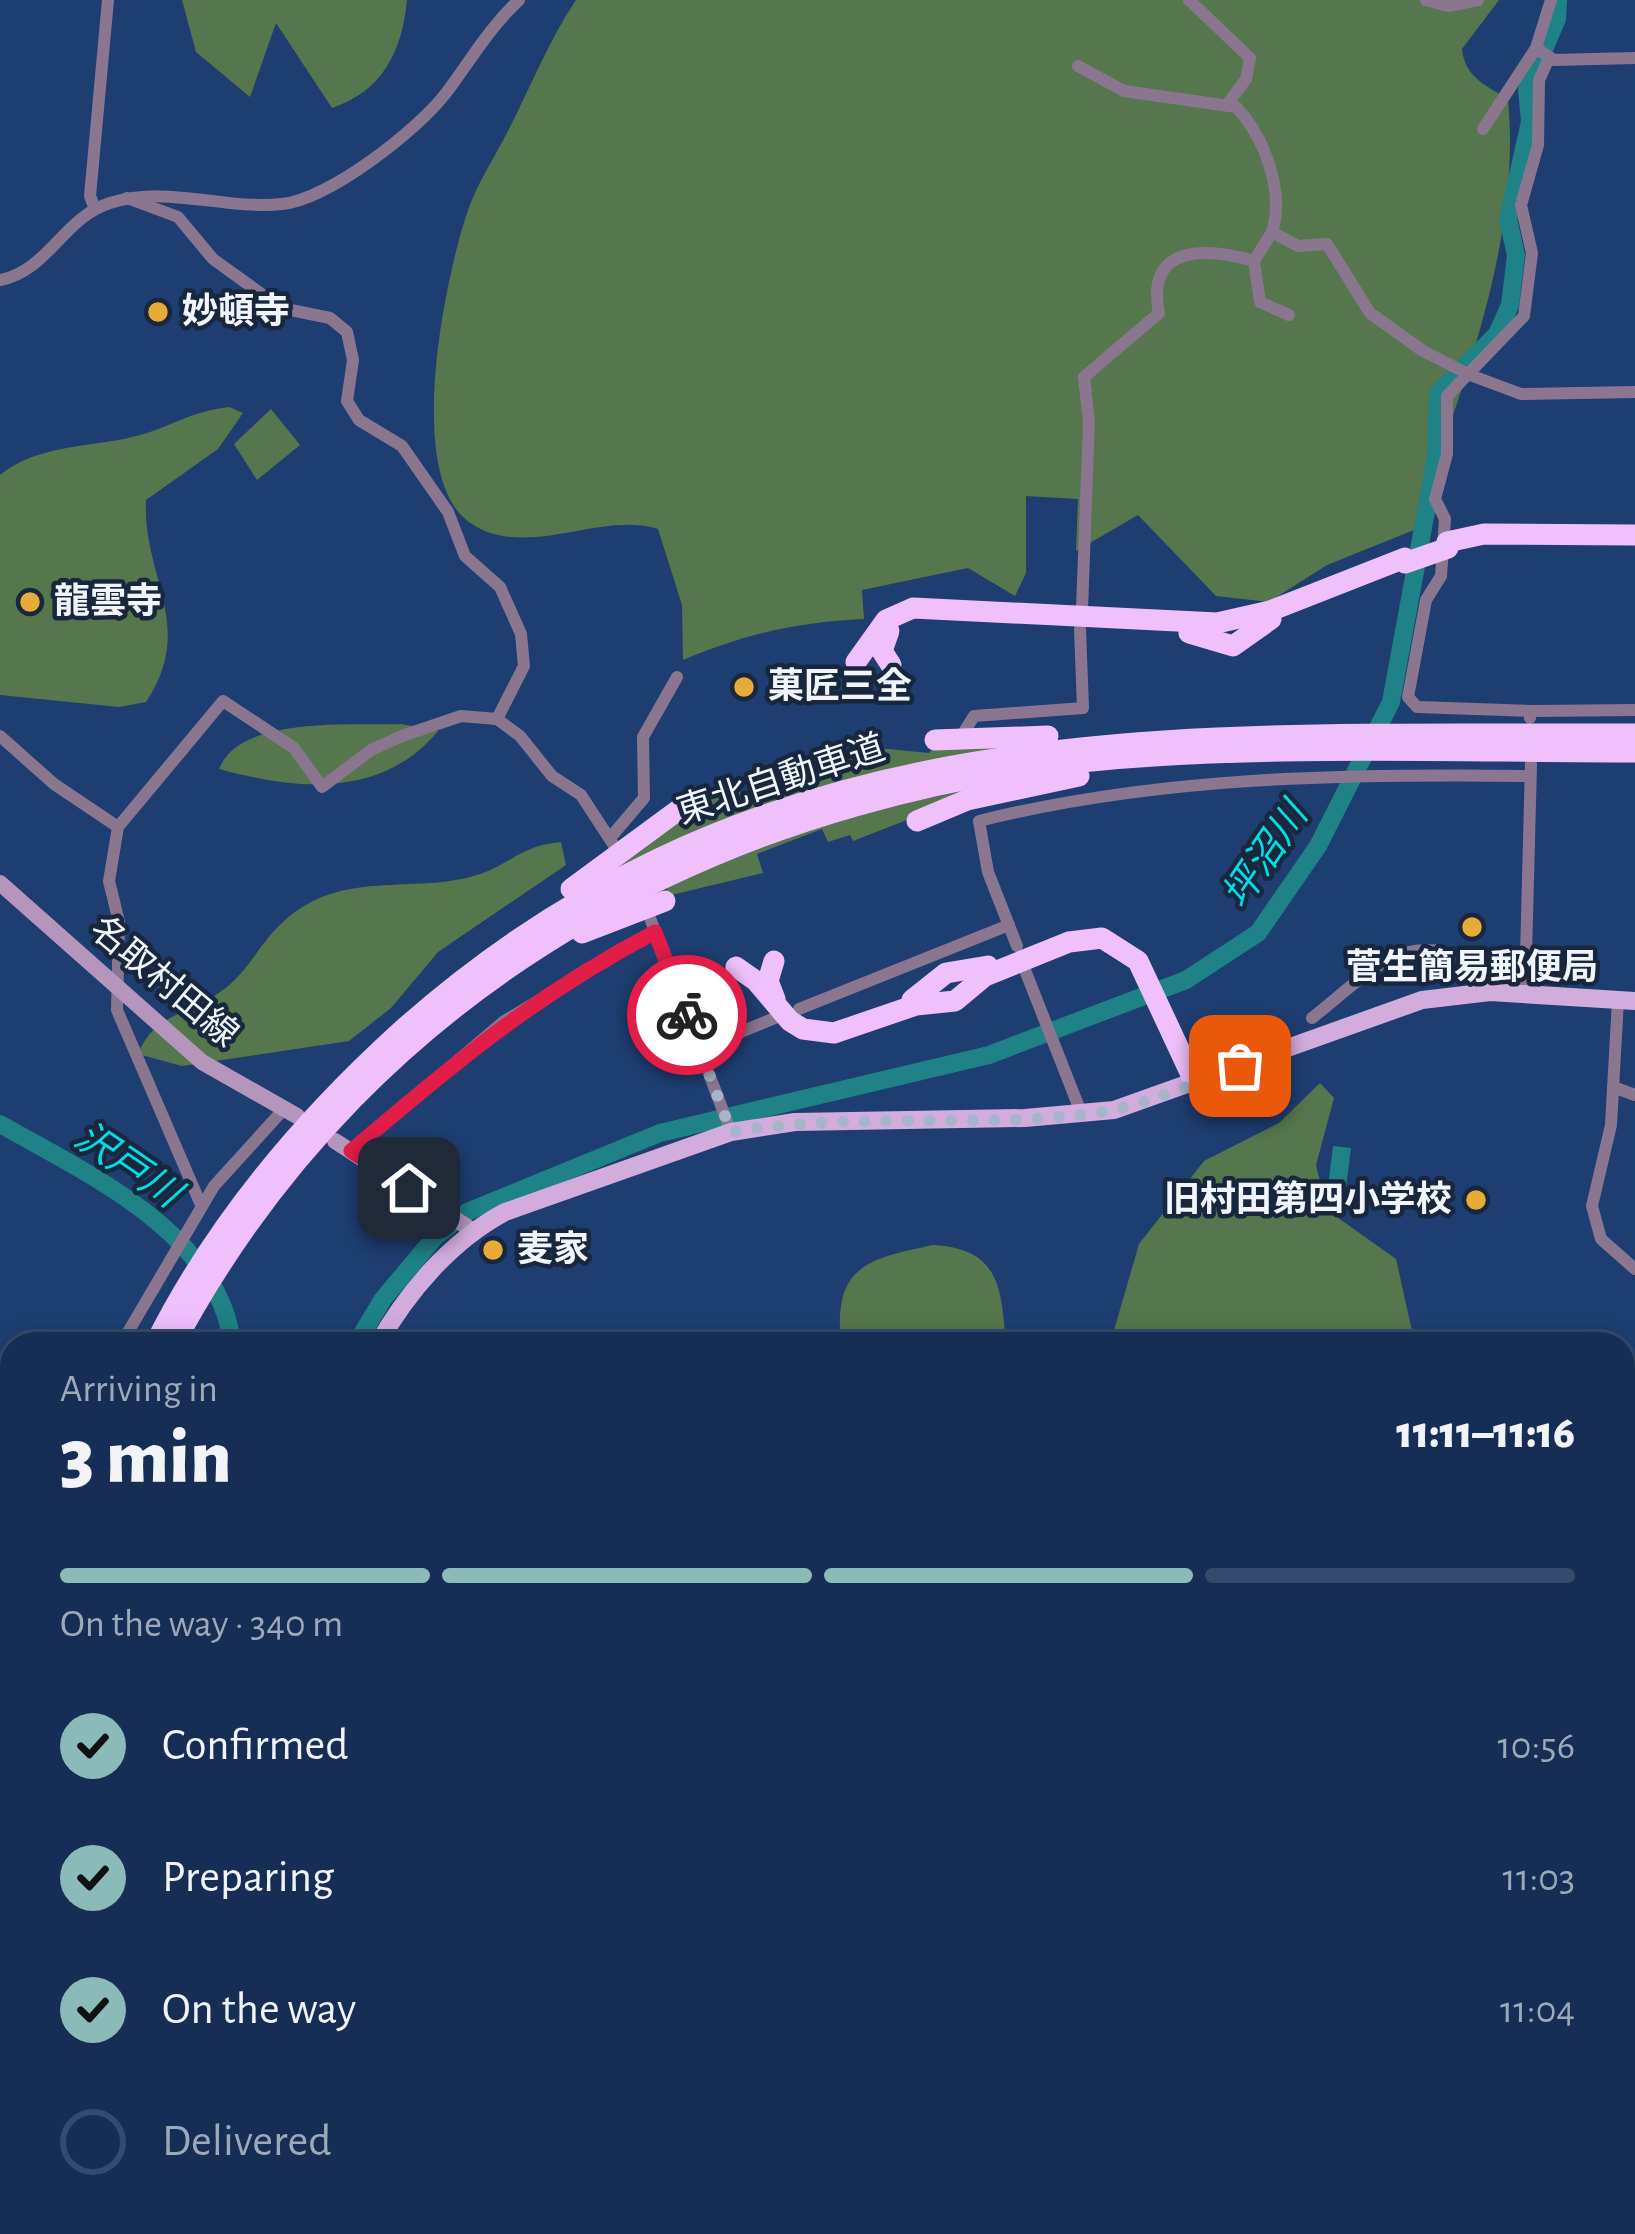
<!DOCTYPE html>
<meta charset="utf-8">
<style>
body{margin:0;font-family:"Alegreya Sans","Noto Sans JP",sans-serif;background:#233a60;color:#f1f3f6;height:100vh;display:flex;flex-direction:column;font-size:45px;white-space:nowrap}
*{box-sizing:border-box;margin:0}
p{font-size:39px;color:#9ea8b9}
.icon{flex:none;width:66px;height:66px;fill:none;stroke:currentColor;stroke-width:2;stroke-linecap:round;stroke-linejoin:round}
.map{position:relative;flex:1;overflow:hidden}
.drawer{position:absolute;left:0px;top:1332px;width:1635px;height:903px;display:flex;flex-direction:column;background:#162e56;border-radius:36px 36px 0 0;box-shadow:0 6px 30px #0003,0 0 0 3px #354a6c}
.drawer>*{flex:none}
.pin{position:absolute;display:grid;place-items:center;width:102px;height:102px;color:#fff;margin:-51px;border-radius:24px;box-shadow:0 6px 18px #0006}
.courier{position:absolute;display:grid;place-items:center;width:120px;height:120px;margin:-60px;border:9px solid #e11d48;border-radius:50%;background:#fff;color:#222;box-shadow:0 3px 15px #0007}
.head em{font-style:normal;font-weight:800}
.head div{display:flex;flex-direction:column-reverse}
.head{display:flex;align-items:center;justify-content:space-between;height:204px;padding:0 60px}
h1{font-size:78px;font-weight:800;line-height:90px}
.bar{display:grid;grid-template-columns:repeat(4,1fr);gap:18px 12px;align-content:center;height:144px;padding:0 60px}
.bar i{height:15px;border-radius:9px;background:#354a6c}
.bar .active{background:#8bbbb9}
.bar p{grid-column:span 4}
ol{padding:0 60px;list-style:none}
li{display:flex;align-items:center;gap:36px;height:132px}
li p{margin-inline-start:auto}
li .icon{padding:12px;border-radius:50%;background:#8bbbb9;color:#111;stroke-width:4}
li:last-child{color:#9ea8b9}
li i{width:66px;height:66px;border:6px solid #354a6c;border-radius:50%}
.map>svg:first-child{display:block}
</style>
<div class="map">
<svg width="1635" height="2234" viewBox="0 0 1635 2234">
<rect width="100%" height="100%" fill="#1e3e72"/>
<g fill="#56764d">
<path d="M182,0H407C402,51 383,91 332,108L276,23L250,97L196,52Z"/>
<path d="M576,0H1499L1462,49C1465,77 1485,85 1508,99C1522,245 1459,393 1414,530L1327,565L1269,602L1216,596L1138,515L1076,551L1078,499L1026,496V573L1015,596L968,568L862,590L864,619C799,622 743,634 683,660L682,605L658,529C601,510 524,562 469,522C404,475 445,279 467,213C476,185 495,157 508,131C530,88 549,40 576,0Z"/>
<path d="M229,407L243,413L218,449L146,500C142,577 197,625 146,702L119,707L0,695V475C43,441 97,449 147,433C180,422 191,412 229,407Z"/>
<path d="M271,409L300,445L257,480L234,444Z"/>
<path d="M401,724L438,731C382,799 296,790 219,769C240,715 352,726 401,724Z"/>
<path d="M935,746L1001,747C866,774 742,813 616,868L699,801L746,791L749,798L772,793L770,784L787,781L790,789L849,772L846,759L878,748L929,753Z"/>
<path d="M999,784L853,841L850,835L828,842L822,829L757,854L763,873L663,897L671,882L855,813Z"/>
<path d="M561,842L566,865L438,952L391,1008L349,1041L182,1066L138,1054C154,1013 191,1014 223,990C248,972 261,941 284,921C343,868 412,895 477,875C512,864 519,846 561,842Z"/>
<path d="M1320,1083L1334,1098L1316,1165L1327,1210L1396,1259L1415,1344H1110L1139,1244L1204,1161L1279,1123Z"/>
<path d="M933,1245C1000,1249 1001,1287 1006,1344H841C833,1266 867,1259 933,1245Z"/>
<path d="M1635,1361V2234H708L710,2223H1623V1370Z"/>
<path d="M206,2223H531L541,2234H200Z"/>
</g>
<path fill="#1e8286" d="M1333,1146L1351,1148L1346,1188L1328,1186Z"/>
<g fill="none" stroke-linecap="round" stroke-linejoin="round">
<path stroke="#1e8286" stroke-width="3" d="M0,1528L12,1538"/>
<g stroke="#1e8286" stroke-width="18">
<path d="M0,1124C84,1172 220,1233 232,1344"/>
<path d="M356,1344L383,1299L435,1237L467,1212L660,1133L989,1055L1186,980L1258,933L1318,846L1391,702L1436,457L1438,393L1497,334L1510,305L1516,255L1508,219L1530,122L1527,89L1557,19L1558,0"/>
<path d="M160,2234L166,2223"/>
</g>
<g stroke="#8a778f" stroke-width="12">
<path d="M1189,0L1250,58L1246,79L1229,102"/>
<path d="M1426,0L1448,6L1478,0"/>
<path d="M1551,0L1536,48L1554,60L1635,58"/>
<path d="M1078,66L1124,91L1236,107C1264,136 1285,192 1272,232L1298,246L1327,244L1370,313L1423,351L1470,375L1521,394L1635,392"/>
<path d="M1483,129L1536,48"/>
<path d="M127,198L178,217L213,259L281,308L330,318L347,332L353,360L347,401L359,420L402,446L448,512L465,556L500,587L521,634L524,666L497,719"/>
<path d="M95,209L90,196L108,0"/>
<path d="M1254,261L1260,302L1289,315"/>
<path d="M0,280C48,271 64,217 110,203C169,185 223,210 282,204C328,200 418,130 446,93C471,60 488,29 519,0"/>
<path d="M1082,609L1089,422L1084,377L1159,313C1145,245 1205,247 1254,261L1272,232"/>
<path d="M1530,711L1635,710"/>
<path d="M1530,718V711L1417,707L1408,697L1426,600L1441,576L1445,519L1435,499L1447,454V396L1524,316L1532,253L1521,205L1538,145L1539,80L1549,58"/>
<path d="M964,732L974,716L1083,708L1080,629"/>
<path d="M0,736L54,784L118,827"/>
<path d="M610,838L644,798L643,737L677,677"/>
<path d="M650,918L731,1132"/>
<path d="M1017,946L988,872L979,821C1160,776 1344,774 1529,776"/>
<path d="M1025,970L1082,1115"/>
<path d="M1525,993L1531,764"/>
<path d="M1618,1000L1611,1125L1592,1206L1601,1239L1635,1269"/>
<path d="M799,1009L1009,925"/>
<path d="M1312,1018C1380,964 1407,923 1494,972L1500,992"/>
<path d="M699,1049L775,1018"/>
<path d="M1613,1087L1635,1095"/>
<path d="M351,1151L503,1022L655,931"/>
<path d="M201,1205L117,1010L119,922L109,881L118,827L223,701L294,748L322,787L371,750L402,736L461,716L497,719L520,736L552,776L581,795L615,847"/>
<path d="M121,1344L214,1186L284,1109"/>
<path d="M1623,1553L1635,1557"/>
<path d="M1623,1623L1635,1629"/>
<path d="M0,1730L12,1667"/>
<path d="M0,1791H2"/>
<path d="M561,2234L562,2223"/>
</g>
<g stroke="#b495bc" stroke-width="16">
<path d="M0,883L202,1062L297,1116"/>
<path d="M335,1141L472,1230"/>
</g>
<g stroke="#d3acde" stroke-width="18">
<path d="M378,1344C408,1291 451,1241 505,1212L731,1132L795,1122L1025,1118L1114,1110L1422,1000L1490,992L1635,1001"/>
<path d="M35,2223V2234"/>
</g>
<g stroke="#f0c0fc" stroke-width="21">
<path d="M1447,542L1484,534L1635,535"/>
<path d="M889,631L882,651L891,665"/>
<path d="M1189,633L1233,646L1271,619"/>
<path d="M856,662L886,620L913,608L1217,623L1270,611L1405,558"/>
<path d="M935,740L1048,736"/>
<path d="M917,821L967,800L1079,776"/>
<path d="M571,889L696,797"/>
<path d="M582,933L665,901"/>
<path d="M774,961L768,981L775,999"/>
<path d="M736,967L756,981L790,1021L803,1029L834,1033L916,1005L955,1001L985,976L1069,942L1102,938L1138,961L1195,1083"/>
<path d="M912,1000L946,973L988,966"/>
<path d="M155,1344C215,1224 301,1122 400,1032C766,704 1179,736 1635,734"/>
<path d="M174,1344C372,973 744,780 1154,756C1314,746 1475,752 1635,752"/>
<path d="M0,1878L12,1795"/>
<path d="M0,2234L2,2053L12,1939"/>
</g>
<path stroke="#f0c0fc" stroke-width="21" d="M1405,563L1448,548"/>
</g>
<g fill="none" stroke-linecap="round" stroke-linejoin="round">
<path stroke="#a7b5cb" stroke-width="12" stroke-dasharray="0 21.6" d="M687,1015L731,1132C848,1113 965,1127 1081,1115C1136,1110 1189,1085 1240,1066"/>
<path stroke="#e11d48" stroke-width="15" d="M409,1188L351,1151C453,1064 535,995 655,932L687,1015"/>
</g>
<g fill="#e8ab37" stroke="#18273e" stroke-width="4.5">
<circle cx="158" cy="312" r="12"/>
<circle cx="30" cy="602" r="12"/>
<circle cx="744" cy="687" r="12"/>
<circle cx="1472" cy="927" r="12"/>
<circle cx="1476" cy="1200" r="12"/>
<circle cx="493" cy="1250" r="12"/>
</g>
<g text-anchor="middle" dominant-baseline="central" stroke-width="9" stroke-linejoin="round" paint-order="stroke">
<g font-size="36" font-weight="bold" fill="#f1f5fb" stroke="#18273e" text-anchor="start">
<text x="182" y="312">妙頓寺</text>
<text x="54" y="602">龍雲寺</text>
<text x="768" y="687">菓匠三全</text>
<text x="1472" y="968" text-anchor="middle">菅生簡易郵便局</text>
<text x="1452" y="1200" text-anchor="end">旧村田第四小学校</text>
<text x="517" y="1250">麦家</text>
</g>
<g font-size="36" fill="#f1f5fb" stroke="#18273e">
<text transform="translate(781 780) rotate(-18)">東北自動車道</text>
<text transform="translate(164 982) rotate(40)">名取村田線</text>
</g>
<g font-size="39" font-style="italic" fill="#00dde4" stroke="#18273e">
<text transform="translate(1266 856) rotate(-56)">坪沼川</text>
<text transform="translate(127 1166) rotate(34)">沢戸川</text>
</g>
</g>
</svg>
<div class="pin" style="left:1240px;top:1066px;background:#ea580c"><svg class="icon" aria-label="bag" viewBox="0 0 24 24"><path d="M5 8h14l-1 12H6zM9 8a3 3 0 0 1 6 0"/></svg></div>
<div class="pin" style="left:409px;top:1188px;background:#1f2937"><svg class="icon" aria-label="home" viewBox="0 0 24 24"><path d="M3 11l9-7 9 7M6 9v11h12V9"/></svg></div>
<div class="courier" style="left:687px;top:1015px"><svg class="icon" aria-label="bike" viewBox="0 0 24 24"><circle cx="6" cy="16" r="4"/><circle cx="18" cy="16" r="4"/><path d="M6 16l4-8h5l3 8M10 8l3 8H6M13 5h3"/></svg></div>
<section class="drawer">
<div class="head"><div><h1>3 min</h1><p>Arriving in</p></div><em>11:11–11:16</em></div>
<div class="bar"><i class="active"></i><i class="active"></i><i class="active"></i><i></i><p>On the way · 340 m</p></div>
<ol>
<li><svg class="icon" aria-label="check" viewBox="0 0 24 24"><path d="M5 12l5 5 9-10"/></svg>Confirmed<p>10:56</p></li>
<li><svg class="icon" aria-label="check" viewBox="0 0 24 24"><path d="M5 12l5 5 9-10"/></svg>Preparing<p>11:03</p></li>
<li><svg class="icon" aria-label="check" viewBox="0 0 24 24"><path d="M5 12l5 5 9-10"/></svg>On the way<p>11:04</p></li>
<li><i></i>Delivered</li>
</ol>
</section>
</div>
